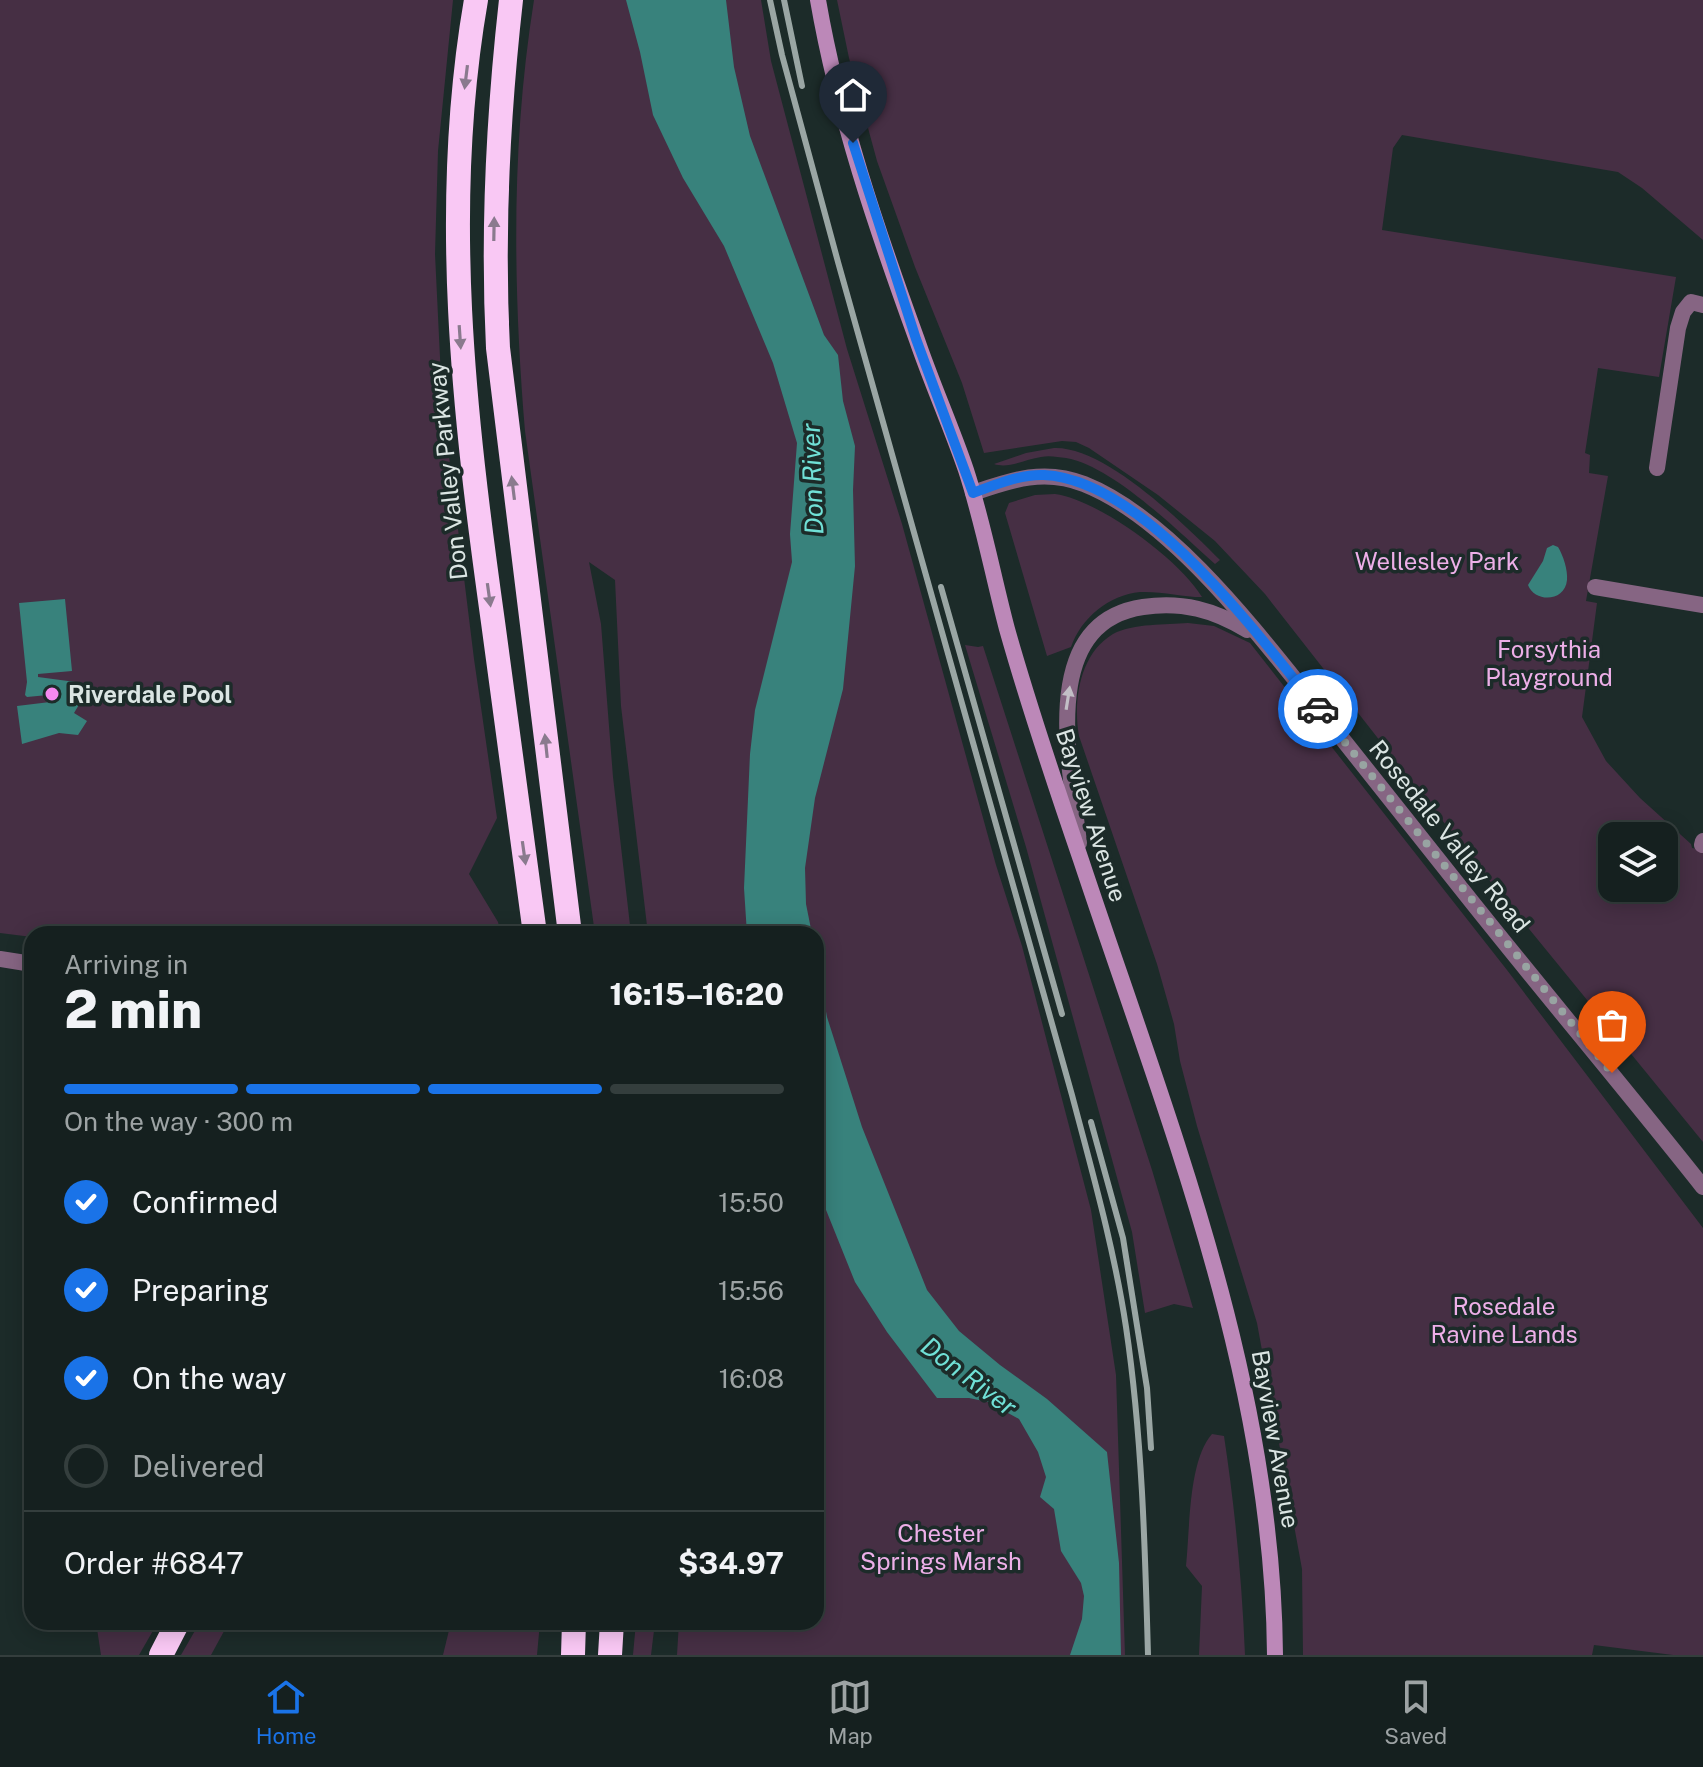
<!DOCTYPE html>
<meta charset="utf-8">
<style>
body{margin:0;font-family:"Public Sans",sans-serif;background:#222d2c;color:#f1f3f6;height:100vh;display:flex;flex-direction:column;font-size:30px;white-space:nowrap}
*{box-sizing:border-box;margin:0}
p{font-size:26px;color:#9da3a4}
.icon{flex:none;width:44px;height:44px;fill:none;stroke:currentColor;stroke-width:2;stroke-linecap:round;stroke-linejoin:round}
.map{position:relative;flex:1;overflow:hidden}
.side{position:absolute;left:24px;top:926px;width:800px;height:704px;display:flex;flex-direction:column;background:#15201f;border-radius:24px;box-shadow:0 4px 20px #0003,0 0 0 2px #343e3d}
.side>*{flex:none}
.tools{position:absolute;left:1598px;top:822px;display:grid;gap:16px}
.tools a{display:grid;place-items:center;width:80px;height:80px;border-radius:16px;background:#15201f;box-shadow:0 4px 20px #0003,0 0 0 2px #343e3d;font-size:40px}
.pin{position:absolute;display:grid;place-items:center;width:68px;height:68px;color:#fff;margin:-82px -34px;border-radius:50% 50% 50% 0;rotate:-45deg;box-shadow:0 0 8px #0007}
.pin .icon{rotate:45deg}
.courier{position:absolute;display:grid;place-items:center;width:80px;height:80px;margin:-40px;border:6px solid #1a73e8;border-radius:50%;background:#fff;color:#222;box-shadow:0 2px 10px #0007}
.headline em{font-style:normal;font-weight:800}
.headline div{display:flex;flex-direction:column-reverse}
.headline{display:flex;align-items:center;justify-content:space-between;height:136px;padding:0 40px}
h1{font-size:52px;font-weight:800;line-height:60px}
.bar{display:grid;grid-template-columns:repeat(4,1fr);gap:12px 8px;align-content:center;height:96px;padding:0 40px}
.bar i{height:10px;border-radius:6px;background:#343e3d}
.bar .active{background:#1a73e8}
.bar p{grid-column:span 4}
.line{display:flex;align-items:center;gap:20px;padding:0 40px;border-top:2px solid #343e3d}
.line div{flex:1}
ol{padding:0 40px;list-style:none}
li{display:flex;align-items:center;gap:24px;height:88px}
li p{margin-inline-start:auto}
li .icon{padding:8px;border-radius:50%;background:#1a73e8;color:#fff;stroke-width:4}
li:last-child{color:#9da3a4}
li i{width:44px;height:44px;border:4px solid #343e3d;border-radius:50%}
.menu{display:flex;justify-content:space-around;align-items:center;height:112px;border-top:2px solid #343e3d;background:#15201f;font-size:22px;color:#9da3a4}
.menu a{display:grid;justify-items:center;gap:4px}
.menu .active{color:#1a73e8}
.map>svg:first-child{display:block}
</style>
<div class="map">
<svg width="1703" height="1655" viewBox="0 0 1703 1655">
<rect width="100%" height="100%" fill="#1c2b29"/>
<g fill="#462f44" fill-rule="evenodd">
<path d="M0,0H453L438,151L435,254L442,399L474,659L497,818L469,874L498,922L501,934H32V937L0,933Z"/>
<path d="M534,0H761L771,61L847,349L902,524L996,865L1022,946L1091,1210L1116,1375L1125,1655H677L679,1622H816V934H648L621,706L615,580L589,562L601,624L613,777L631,934H595L525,431C513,286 511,144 534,0Z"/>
<path d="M837,0H1703V240L1642,188L1618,172L1402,135L1393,148L1382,230L1676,277L1659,377L1598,368L1585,453L1590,455L1589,473L1608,476L1586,601L1597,603L1582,717L1606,761L1640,798L1691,844L1692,848L1703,850V1142L1485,875L1265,594L1215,541L1158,495L1089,448L1076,442L1062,441L984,453L962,383L915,267L877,161L849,58ZM1612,836H1664V888H1612Z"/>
<path d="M1054,448C1105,446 1184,524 1220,560L1215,564C1179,532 1113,466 1066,458C1058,457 1049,455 1041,457C1026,459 1009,469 994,464L1026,453Z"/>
<path d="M1055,494C1099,500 1180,560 1202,597C1182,597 1161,591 1140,592C1109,595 1081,618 1071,647L1047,656L1005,513L1009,503L1035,495Z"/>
<path d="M1188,623L1214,626L1250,643L1507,970L1703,1228V1655H1673L1594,1645L1592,1655H1303L1302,1569L1257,1323L1197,1126L1180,1061L1174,1024L1157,964L1079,736C1073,702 1079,654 1113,634C1134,623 1166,625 1188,623Z"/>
<path d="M965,645L978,647L983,646L1152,1170L1193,1308L1174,1304L1145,1313L1132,1232L1026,847Z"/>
<path d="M1212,1434L1224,1436C1235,1509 1242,1581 1245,1655H1199L1202,1586L1186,1566C1190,1530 1188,1461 1212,1434Z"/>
<path d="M96,1622H158L139,1655H101Z"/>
<path d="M200,1622H229L211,1655H181Z"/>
<path d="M451,1622H540L537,1655H443Z"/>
<path d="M636,1622H655L651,1655H633Z"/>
</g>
<g fill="#38827c">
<path d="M626,0H726L734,67L750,136L824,335L838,355L843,401L855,446L853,490L855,566L843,689L815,798L805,868L806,904L812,934H747L744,888L750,754L755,710L792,562L790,534L797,443L773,363L724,246L683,178L653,115L640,52Z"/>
<path d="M1553,545L1558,547C1563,555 1568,570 1567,580C1565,602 1535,603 1528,585L1543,561L1547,548Z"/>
<path d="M65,599L72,671L38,674V677L83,683L80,703L74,713L87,721L78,735L59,733L22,744L17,706L50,702L48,695L27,697L25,695L27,682L19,603Z"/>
<path d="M816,956L827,1017L862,1127L927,1290L959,1331L1000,1365L1047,1399L1107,1452L1119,1563L1121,1655H1070L1082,1619L1084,1596L1081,1583L1061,1551L1054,1509L1040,1497L1046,1477L1038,1452L1019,1419L988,1402L969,1398H937L887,1332L855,1282L816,1185Z"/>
</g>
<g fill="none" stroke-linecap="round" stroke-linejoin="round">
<g stroke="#866583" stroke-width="16">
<path d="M1657,468L1678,328L1683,312L1691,302L1703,305"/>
<path d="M1595,587L1703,605"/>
<path d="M1702,845L1703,841"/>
<path d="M0,959L32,964"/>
</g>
<g stroke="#866583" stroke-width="16">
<path d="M973,493C1011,480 1044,468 1084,484C1172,519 1258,634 1317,707C1364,767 1412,827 1460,887C1540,988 1623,1086 1703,1187"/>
<path d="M1079,843C1071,768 1036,623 1143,607C1182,601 1214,610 1247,630"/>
</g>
<path stroke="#bc88b8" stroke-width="16" d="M818,0C838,116 877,230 917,340C932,384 951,426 966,470C983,522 993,576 1007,629C1029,707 1055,784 1081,860C1167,1119 1273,1378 1275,1655"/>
<g stroke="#f9c8f4" stroke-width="24">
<path d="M476,0C440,207 464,415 493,622C507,726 521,830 535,934"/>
<path d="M511,0C498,116 492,231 498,348L570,934"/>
<path d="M161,1655L178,1622"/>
<path d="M573,1655L574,1622"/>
<path d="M610,1655L612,1622"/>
</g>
<g stroke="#9aa6a4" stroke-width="6">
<path d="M770,0L782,55L838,262L1072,1095C1092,1171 1114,1248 1126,1327C1142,1435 1145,1545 1148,1655"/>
<path d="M784,0L802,86"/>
<path d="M941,587L1062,1014"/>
<path d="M1091,1122L1123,1238L1147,1388L1151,1448"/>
</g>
</g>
<defs><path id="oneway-solid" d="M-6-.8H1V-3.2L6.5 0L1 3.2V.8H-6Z" transform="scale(2)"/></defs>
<g fill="#8a7a8e">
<use href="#oneway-solid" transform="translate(466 77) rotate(97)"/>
<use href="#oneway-solid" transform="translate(494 229) rotate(-89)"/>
<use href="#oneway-solid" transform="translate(460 337) rotate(86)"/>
<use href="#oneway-solid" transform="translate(513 488) rotate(-97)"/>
<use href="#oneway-solid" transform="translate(489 595) rotate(82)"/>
<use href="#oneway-solid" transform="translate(546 746) rotate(-96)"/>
<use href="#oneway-solid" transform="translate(524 853) rotate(82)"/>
</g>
<use fill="#c2bfc6" href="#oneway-solid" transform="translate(1068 698) rotate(-81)"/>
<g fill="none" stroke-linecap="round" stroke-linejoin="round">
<path stroke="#98a4a2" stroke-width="8" stroke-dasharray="0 14.4" d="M1318,709L1612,1073"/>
<path stroke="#1a73e8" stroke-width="10" d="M853,143L916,339L973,493C995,485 1020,474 1044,475C1145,480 1259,636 1318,709"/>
</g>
<circle fill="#f589ef" stroke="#1c2b29" stroke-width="3" cx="52" cy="694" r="8"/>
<g text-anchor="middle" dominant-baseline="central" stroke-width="7" stroke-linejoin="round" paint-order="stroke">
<g font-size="24" fill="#dbe5e3" stroke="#1c2b29">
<text transform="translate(447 471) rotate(-96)">Don Valley Parkway</text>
<text transform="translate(1092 815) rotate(72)">Bayview Avenue</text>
<text transform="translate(1450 836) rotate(51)">Rosedale Valley Road</text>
<text transform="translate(1276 1439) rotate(80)">Bayview Avenue</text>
</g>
<g font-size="24" fill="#edafe8" stroke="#1c2b29">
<text x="1437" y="561">Wellesley Park</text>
<text x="1549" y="649">Forsythia<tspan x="1549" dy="28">Playground</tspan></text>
<text x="1504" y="1306">Rosedale<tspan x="1504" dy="28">Ravine Lands</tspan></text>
<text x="941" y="1533">Chester<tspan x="941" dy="28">Springs Marsh</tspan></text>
</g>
<g font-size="24" font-weight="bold" fill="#dbe5e3" stroke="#1c2b29" text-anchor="start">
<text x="68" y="694">Riverdale Pool</text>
</g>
<g font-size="26" font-style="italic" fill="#70e0d6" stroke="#1c2b29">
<text transform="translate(812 479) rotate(-92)">Don River</text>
<text transform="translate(969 1376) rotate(37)">Don River</text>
</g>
</g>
</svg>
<div class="tools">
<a><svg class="icon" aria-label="layers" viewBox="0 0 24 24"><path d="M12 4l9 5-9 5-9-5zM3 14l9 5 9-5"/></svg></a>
</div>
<div class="pin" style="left:1612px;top:1073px;background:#ea580c"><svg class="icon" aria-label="bag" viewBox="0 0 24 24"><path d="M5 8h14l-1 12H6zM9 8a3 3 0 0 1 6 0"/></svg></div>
<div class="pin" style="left:853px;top:143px;background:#1f2937"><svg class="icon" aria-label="home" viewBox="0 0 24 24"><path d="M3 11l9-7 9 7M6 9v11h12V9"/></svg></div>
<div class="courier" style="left:1318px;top:709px"><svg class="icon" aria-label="car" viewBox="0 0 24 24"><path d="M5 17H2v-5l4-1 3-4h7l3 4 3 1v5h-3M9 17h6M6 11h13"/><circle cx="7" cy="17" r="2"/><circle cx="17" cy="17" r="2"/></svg></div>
<section class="side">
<div class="headline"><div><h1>2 min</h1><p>Arriving in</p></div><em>16:15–16:20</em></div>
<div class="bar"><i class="active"></i><i class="active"></i><i class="active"></i><i></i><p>On the way · 300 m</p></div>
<ol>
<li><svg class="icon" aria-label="check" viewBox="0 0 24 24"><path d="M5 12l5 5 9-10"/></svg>Confirmed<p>15:50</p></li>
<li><svg class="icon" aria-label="check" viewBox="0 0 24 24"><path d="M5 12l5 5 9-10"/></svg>Preparing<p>15:56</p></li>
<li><svg class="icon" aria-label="check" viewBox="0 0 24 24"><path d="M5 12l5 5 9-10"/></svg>On the way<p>16:08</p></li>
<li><i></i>Delivered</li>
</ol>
<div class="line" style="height:104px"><div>Order #6847</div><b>$34.97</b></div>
</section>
</div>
<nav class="menu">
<a class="active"><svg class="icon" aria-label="home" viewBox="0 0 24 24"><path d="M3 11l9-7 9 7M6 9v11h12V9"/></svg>Home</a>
<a><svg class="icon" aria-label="map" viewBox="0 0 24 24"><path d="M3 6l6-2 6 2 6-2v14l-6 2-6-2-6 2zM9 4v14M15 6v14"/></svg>Map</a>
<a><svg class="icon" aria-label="saved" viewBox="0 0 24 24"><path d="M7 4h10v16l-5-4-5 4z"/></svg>Saved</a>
</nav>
